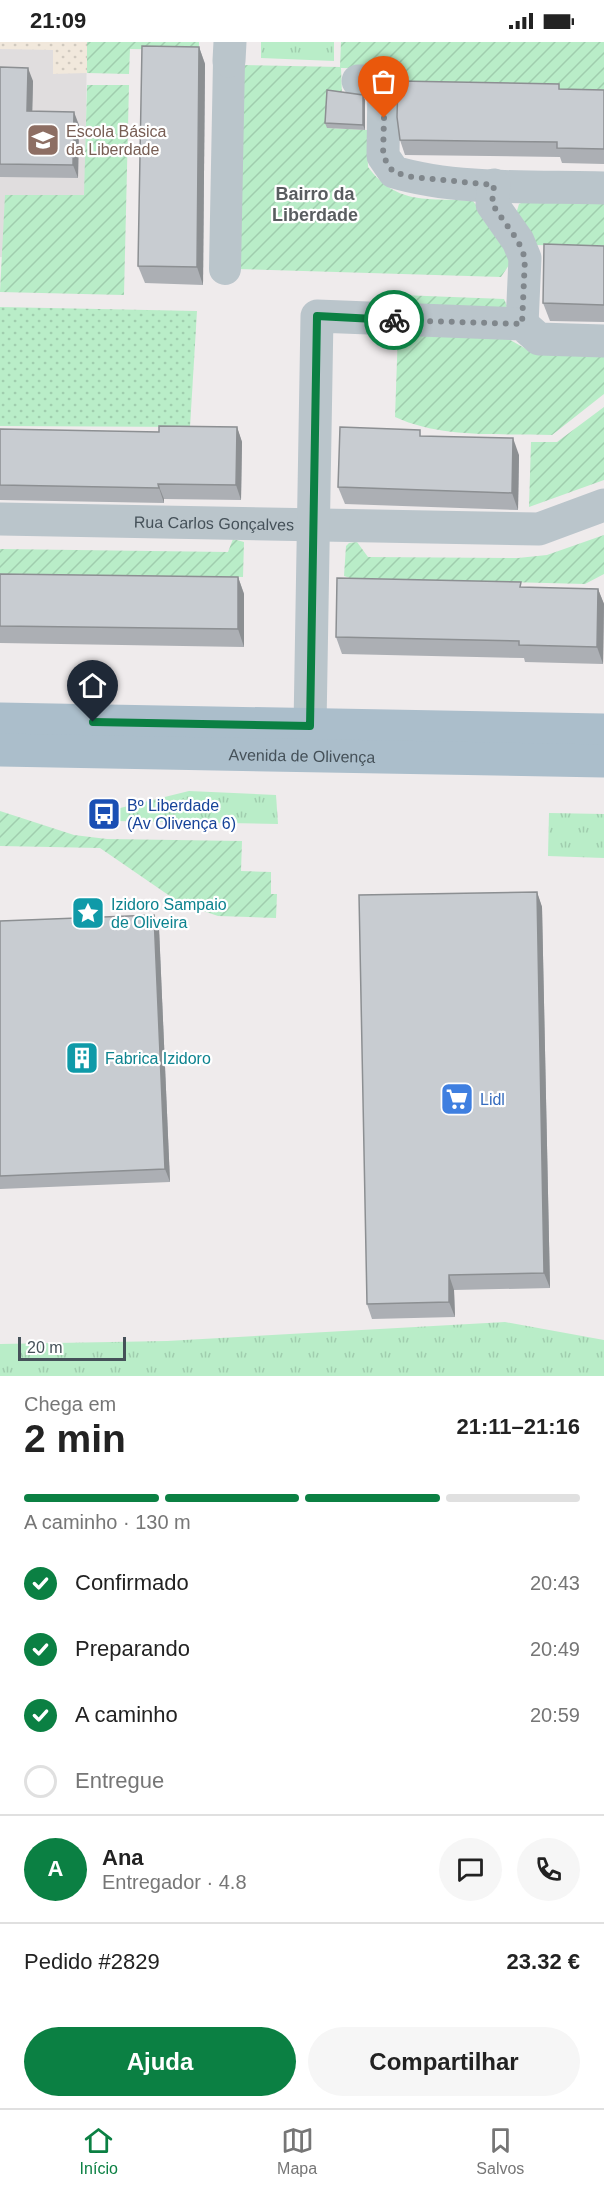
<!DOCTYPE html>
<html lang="pt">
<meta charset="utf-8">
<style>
body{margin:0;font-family:Helvetica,sans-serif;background:#f6f6f6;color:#222;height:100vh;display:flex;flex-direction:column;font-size:22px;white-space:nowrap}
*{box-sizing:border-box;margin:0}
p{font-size:20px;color:#767676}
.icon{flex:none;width:33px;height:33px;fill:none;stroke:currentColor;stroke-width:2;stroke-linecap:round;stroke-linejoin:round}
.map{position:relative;height:1334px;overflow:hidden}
.side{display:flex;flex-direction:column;background:#fff;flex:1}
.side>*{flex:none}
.scale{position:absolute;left:18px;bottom:15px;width:108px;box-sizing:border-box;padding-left:6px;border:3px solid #455159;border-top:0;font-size:16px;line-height:21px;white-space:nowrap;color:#455159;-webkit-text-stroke:4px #fff;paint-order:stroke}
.pin{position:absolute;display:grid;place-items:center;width:51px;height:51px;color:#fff;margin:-62px -26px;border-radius:50% 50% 50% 0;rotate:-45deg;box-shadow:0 0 6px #0007}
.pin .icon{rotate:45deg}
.courier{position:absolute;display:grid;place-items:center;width:60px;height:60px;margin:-30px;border:4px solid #0b8043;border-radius:50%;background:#fff;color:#222;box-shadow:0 2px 8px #0007}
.headline em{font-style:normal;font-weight:600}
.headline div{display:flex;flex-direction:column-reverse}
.headline{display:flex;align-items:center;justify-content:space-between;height:102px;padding:0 24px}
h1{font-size:39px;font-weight:600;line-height:45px}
.bar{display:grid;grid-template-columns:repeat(4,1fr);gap:9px 6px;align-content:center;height:72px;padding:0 24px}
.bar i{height:8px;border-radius:4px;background:#e0e0e0}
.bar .selected{background:#0b8043}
.bar p{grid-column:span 4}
.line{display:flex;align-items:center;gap:15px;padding:0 24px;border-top:2px solid #e0e0e0}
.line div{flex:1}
.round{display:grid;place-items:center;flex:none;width:63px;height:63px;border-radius:32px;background:#f6f6f6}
ol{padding:0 24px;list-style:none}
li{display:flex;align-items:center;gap:18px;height:66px}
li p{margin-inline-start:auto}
li .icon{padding:6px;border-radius:50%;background:#0b8043;color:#fff;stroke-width:4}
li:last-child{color:#767676}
li i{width:33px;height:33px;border:3px solid #e0e0e0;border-radius:50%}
.cta{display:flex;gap:12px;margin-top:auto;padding:12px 24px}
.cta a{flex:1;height:69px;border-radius:36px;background:#0b8043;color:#fff;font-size:24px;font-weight:600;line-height:69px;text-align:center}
.cta a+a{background:#f6f6f6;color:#222}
.status{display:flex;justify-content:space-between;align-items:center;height:42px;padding:0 30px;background:#fff;direction:ltr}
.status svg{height:16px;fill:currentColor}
.menu{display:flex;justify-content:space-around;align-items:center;height:84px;border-top:2px solid #e0e0e0;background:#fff;font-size:16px;color:#767676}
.menu a{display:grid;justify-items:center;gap:3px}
.menu .selected{color:#0b8043}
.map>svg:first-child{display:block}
</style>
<div class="status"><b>21:09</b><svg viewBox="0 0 49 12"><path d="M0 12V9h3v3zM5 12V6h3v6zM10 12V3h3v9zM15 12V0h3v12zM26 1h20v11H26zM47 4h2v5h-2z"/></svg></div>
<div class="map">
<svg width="604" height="1334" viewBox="0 0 604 1334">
<defs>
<pattern id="grass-tufts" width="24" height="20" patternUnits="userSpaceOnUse" patternTransform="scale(1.5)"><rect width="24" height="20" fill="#b9edc8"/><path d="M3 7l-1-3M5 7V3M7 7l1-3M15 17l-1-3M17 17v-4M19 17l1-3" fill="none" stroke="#a0cdae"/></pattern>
<pattern id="sand-dots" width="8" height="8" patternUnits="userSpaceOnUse" patternTransform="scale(1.5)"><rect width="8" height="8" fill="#f1e8dc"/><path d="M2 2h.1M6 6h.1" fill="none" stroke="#d0c9bf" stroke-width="1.8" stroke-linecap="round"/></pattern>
<pattern id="park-dots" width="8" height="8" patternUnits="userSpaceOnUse" patternTransform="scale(1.5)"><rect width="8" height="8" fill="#b9edc8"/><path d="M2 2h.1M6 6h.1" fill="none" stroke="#a0cdae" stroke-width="1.8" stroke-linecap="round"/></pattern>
<pattern id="garden-furrows" width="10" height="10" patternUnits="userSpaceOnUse" patternTransform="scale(1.5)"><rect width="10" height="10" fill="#b9edc8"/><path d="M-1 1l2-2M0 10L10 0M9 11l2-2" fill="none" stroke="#a0cdae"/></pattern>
</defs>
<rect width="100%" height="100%" fill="#efebec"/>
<path fill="#e0ddde" d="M0,0H87L84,217L0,215Z"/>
<g fill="url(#grass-tufts)">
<path d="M261,0H334V19L261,16Z"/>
<path d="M189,749L276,753L278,782L115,779L116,767Z"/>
<path d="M549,771L604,772V816L548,814Z"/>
<path d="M505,1280L604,1298V1334H0V1302L167,1299Z"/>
</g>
<path fill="url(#sand-dots)" d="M0,0H87V31L53,32V8L0,7Z"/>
<path fill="url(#park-dots)" d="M0,265L197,269L190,385L0,384Z"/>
<g fill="url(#garden-furrows)">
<path d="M87,0H199V8L130,7L129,32L87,31Z"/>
<path d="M341,0H604V53L395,43V27L341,26L342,54L327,86L367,88L368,125C398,165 430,155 473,159L505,202L511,220L501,235L237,227L240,23L340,25Z"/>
<path d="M87,43H129L124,253L0,250L5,153H84Z"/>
<path d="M526,159L604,160V204L533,203L516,172L519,162Z"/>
<path d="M401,253L504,257L507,264L501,269L397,265Z"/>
<path d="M398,290L503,294L528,308L604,311V352L552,393C500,391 443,397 395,375Z"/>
<path d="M604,365V438L529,465L531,400H557Z"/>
<path d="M604,493V532L585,542L350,536L344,534L346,504L349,501L357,500L368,515L518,516L547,513Z"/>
<path d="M233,497L244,500L243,535L83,533L0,536V507L228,510Z"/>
<path d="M0,769L74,793L107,797L242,799L241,829L271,830V852H277L276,876L218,874L180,861L100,806L0,804Z"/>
</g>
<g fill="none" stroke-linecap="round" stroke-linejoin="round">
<path stroke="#bac5cb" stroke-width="32" d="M225,227L229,19"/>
<g stroke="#bac5cb" stroke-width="33">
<path d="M229,19L230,0"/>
<path d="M358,39H384L383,114L394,130C458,149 537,144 604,146"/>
<path d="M494,143L492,162L518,199L525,216L522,282"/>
<path id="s1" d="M0,477L539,487L604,463"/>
<path d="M310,684L317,274L522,282L539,297L604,299"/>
</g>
<g stroke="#abbecb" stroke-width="33">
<path d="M0,677L604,688"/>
<path id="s2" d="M0,708L604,719"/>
</g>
</g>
<g fill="#acafb4">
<path d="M199,5L205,22L203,243L145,241L138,224Z"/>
<path d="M0,25L33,39L32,69L79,83L78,136L0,135Z"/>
<path d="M561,47L604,48V122L562,121L560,115L405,113L400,98Z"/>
<path d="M363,53L365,58V88L327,86L325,81Z"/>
<path d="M604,204V280L550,279L543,261Z"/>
<path d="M237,385L242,400L241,458L164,457V461L0,458V387L159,390Z"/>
<path d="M422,394L519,413L518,468L345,462L338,445Z"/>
<path d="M0,532L238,535L244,552V605L0,601Z"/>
<path d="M523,545L598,547L604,562L603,622L525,620L524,616L342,612L336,595Z"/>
<path d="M537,850L542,865L550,1246L454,1248L455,1275L372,1277L367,1262Z"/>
<path d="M154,873L159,886L170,1140L0,1147V879Z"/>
</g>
<g fill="#8c8f92">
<path d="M199,5L205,22L203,243L197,225Z"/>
<path d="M28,26L33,39L32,82L27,69Z"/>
<path d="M363,53L365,58V88L363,83Z"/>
<path d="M74,70L79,83L78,136L73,123Z"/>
<path d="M237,385L242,400L241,458L236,443Z"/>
<path d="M513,396L519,413L518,468L512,451Z"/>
<path d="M158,442L164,457V461L159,446Z"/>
<path d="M238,535L244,552V605L238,587Z"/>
<path d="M598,547L604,562L603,622L597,605Z"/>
<path d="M537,850L542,865L550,1246L544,1231Z"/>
<path d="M154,873L159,886L170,1140L165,1127Z"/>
<path d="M449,1233L454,1248L455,1275L449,1260Z"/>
</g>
<g fill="#c8ccd1" stroke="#8c8f92" stroke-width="1.5">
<path d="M142,4L199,5L197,225L138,224Z"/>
<path d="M0,25L28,26L27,69L74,70L73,123L0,122Z"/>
<path d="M398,39L559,42V47L604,48V107L557,106V100L400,98L397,75Z"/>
<path d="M327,48L363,53V83L325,81Z"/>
<path d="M544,202L604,204V263L543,261Z"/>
<path d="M159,384L237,385L236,443L158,442L159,446L0,443V387L159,390Z"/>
<path d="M340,385L420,388V394L513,396L512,451L338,445Z"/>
<path d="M0,532L238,535V587L0,584Z"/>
<path d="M337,536L521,540L520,545L598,547L597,605L519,603V599L336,595Z"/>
<path d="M537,850L544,1231L449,1233V1260L367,1262L359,853Z"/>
<path d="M154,873L165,1127L0,1134V879Z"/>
</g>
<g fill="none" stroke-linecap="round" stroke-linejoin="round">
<path stroke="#80878c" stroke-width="6" stroke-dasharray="0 10.8" d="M384,76L383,114L393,130L412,135L494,143L492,162L518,199L525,216L522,282L394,278"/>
<path stroke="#0b8043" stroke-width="8" d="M93,680L310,684L317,274L394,278"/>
</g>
<defs>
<g id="school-square" transform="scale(1.725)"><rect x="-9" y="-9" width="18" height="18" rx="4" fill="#8d6e63" stroke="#fff"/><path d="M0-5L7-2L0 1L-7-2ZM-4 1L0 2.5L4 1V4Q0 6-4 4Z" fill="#fff"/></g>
<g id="bus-square" transform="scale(1.725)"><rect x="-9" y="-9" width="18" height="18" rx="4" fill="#1a4fb4" stroke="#fff"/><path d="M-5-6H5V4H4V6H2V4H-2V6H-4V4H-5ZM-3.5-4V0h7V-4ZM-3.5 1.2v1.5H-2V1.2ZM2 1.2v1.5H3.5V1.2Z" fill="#fff"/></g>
<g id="sight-square" transform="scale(1.725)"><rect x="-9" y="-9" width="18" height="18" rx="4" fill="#0f9aa8" stroke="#fff"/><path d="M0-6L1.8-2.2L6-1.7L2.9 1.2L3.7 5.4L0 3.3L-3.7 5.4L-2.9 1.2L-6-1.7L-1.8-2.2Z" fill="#fff"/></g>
<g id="building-square" transform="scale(1.725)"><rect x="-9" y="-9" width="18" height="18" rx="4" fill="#0f9aa8" stroke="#fff"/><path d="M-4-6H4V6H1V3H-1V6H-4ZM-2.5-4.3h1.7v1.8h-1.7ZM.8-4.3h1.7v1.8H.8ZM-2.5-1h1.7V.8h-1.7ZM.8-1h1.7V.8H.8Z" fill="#fff"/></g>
<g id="supermarket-square" transform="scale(1.725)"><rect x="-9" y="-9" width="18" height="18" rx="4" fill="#3f7fe0" stroke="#fff"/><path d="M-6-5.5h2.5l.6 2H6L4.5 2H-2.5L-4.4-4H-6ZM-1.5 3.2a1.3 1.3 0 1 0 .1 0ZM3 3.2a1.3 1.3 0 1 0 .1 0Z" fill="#fff"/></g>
</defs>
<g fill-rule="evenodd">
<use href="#school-square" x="43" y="98"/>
<use href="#bus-square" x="104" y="772"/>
<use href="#sight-square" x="88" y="871"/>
<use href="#building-square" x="82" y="1016"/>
<use href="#supermarket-square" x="457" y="1057"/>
</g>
<g text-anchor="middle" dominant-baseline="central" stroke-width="4.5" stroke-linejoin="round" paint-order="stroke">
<g font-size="16" fill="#785e54" stroke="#fff" text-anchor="start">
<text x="66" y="89">Escola Básica<tspan x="66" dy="18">da Liberdade</tspan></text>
</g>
<g font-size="16" fill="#455159" stroke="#fff">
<text stroke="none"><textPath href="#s1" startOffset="214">Rua Carlos Gonçalves</textPath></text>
<text stroke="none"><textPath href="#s2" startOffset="302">Avenida de Olivença</textPath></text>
</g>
<g font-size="16" fill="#164399" stroke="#fff" text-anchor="start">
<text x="127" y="763">Bº Liberdade<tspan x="127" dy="18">(Av Olivença 6)</tspan></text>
</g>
<g font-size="16" fill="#0d838f" stroke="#fff" text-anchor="start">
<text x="111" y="862">Izidoro Sampaio<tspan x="111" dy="18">de Oliveira</tspan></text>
<text x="105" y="1016">Fabrica Izidoro</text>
</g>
<g font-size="16" fill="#366cbe" stroke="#fff" text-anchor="start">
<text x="480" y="1057">Lidl</text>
</g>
<g font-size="18" font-weight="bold" fill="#595d60" stroke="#fff">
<text x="315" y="152">Bairro da<tspan x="315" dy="21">Liberdade</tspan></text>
</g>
</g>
</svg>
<div class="scale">20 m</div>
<div class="pin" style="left:384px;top:76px;background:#ea580c"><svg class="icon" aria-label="bag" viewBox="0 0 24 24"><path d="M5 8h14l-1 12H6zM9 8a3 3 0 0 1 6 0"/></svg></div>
<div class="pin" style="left:93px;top:680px;background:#1f2937"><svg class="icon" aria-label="home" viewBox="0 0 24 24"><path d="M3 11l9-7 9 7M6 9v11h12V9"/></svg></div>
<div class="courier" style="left:394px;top:278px"><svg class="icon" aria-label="bike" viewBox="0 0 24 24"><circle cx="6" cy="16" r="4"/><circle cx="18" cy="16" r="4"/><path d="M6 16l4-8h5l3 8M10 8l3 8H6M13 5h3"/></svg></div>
</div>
<section class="side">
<div class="headline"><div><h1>2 min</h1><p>Chega em</p></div><em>21:11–21:16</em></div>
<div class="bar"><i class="selected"></i><i class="selected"></i><i class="selected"></i><i></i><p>A caminho · 130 m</p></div>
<ol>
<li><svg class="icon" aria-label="check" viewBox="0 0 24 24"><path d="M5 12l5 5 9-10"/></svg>Confirmado<p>20:43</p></li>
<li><svg class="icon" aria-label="check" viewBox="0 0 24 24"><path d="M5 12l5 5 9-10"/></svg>Preparando<p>20:49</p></li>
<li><svg class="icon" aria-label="check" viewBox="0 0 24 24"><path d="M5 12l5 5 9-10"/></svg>A caminho<p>20:59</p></li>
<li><i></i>Entregue</li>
</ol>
<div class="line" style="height:108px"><b class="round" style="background:#0b8043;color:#fff">A</b><div><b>Ana</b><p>Entregador · 4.8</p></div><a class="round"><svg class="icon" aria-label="chat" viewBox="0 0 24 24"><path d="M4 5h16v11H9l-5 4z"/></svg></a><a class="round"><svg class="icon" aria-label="phone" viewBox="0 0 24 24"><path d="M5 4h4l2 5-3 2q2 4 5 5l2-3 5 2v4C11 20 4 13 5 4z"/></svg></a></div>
<div class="line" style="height:78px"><div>Pedido #2829</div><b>23.32 €</b></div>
<div class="cta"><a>Ajuda</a><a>Compartilhar</a></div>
</section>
<nav class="menu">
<a class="selected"><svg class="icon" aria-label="home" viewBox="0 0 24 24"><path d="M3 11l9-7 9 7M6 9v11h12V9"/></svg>Início</a>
<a><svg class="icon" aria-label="map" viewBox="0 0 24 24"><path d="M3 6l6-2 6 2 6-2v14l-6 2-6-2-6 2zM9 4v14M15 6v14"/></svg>Mapa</a>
<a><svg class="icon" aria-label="saved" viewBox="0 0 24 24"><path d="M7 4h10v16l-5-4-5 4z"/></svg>Salvos</a>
</nav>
